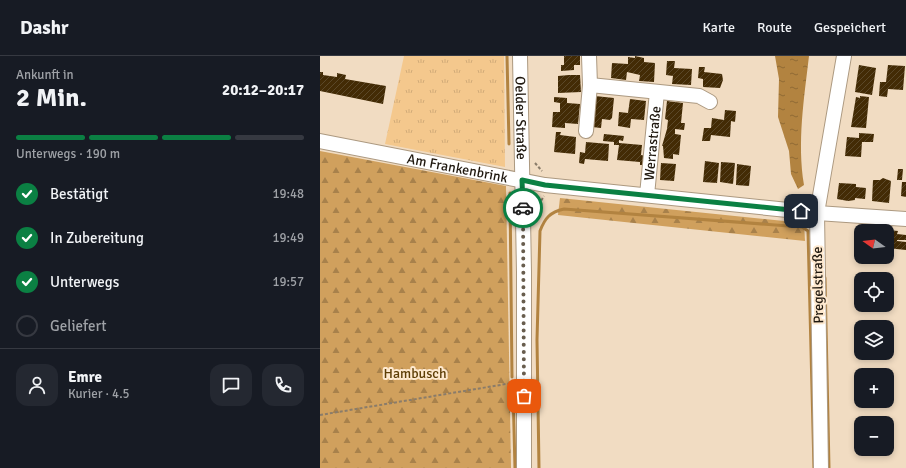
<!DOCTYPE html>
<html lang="de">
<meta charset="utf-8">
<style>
body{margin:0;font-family:Signika,sans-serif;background:#242831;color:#f1f3f6;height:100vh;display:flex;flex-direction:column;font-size:15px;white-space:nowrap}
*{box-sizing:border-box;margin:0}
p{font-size:13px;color:#9ea1a6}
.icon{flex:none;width:22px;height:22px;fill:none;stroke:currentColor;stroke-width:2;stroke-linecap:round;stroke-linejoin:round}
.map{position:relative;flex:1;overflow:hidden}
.drawer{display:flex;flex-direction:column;background:#171b24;width:320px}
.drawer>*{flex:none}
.needle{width:26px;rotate:284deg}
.fabs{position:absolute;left:534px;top:168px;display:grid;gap:8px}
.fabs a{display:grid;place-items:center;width:40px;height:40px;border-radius:8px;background:#171b24;box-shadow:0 2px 6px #0003;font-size:20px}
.pin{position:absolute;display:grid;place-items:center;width:34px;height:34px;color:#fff;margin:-17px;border-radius:8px;box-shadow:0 2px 6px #0006}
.courier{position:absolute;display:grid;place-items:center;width:40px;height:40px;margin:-20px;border:3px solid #0b8043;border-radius:50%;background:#fff;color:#222;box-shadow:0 1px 5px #0007}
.overview em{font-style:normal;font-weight:700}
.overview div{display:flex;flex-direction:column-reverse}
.overview{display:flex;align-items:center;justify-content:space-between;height:68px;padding:0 16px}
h1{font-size:26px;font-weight:700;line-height:30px}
.bar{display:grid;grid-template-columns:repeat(4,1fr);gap:6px 4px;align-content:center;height:48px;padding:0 16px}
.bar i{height:5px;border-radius:3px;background:#363941}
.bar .selected{background:#0b8043}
.bar p{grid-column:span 4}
.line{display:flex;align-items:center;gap:10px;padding:0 16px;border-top:1px solid #363941}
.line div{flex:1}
.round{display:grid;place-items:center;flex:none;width:42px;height:42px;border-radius:12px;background:#242831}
ol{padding:0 16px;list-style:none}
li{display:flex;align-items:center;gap:12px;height:44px}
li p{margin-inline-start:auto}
li .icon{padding:4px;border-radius:50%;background:#0b8043;color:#fff;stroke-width:4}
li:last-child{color:#9ea1a6}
li i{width:22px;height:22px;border:2px solid #363941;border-radius:50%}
header{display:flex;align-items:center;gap:24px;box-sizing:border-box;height:56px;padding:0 20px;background:#171b24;border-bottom:1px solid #363941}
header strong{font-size:19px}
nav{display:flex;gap:22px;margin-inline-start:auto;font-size:14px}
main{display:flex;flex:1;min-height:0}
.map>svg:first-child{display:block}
</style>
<header>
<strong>Dashr</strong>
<nav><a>Karte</a><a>Route</a><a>Gespeichert</a></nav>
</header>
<main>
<section class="drawer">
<div class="overview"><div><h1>2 Min.</h1><p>Ankunft in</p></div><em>20:12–20:17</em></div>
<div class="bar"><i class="selected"></i><i class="selected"></i><i class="selected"></i><i></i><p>Unterwegs · 190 m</p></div>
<ol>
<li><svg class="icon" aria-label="check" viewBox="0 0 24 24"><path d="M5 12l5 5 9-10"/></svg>Bestätigt<p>19:48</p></li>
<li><svg class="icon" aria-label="check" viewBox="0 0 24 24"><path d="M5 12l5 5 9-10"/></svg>In Zubereitung<p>19:49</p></li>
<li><svg class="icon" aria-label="check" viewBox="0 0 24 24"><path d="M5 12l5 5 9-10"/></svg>Unterwegs<p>19:57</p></li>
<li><i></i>Geliefert</li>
</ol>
<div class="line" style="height:72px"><a class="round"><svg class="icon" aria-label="person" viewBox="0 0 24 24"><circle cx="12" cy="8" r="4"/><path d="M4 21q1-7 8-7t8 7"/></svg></a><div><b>Emre</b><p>Kurier · 4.5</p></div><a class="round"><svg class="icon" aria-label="chat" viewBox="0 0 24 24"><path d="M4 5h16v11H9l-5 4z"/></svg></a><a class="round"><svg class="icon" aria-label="phone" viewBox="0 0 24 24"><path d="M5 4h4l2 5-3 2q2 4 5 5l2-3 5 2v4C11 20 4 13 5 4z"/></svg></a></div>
</section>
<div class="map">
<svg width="586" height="412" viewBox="0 0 586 412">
<defs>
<pattern id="grass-tufts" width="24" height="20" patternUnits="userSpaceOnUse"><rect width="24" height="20" fill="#f4c88d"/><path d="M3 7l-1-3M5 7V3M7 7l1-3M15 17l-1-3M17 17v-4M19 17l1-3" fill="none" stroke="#d1ab78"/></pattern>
<pattern id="forest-firs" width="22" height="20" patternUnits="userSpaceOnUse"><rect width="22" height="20" fill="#d0a05d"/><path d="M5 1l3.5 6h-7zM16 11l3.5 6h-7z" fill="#a8814b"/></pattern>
<pattern id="water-ripples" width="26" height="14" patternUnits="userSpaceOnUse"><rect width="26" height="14" fill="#b28340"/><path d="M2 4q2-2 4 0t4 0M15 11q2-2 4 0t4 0" fill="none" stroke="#906a34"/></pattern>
<pattern id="building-hatch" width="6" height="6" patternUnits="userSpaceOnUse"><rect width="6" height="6" fill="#432b05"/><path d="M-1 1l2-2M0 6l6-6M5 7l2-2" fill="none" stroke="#5b4829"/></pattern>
</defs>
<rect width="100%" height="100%" fill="#f1dcc2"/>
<path fill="url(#grass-tufts)" d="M84,0H184L185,111L65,88Z"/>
<g fill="url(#forest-firs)">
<path d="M0,95L186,130L191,412H0Z"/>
<path d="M240,142L484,167L485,185L238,159Z"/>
</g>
<path fill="url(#water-ripples)" d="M455,0H489C484,43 477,86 484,129L478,133L471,118L469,95L458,61L459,23Z"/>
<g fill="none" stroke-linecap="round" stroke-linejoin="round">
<g stroke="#b28340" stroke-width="3">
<path d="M187,0L189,88"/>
<path d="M190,137L192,321"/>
<path d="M505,222L509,412"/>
<path d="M193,334L195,412"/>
<path d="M219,412L217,284L220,175C225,162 230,156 244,153L482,171L488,175L494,412"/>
</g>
</g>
<g fill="url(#building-hatch)">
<path d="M244,0H260V9H254V14L241,15V9H244Z"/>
<path d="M315,0L324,2V6L335,7L334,26L319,25L320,19L307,16L306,24L291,22L292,7L308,8V1L315,2Z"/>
<path d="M347,5H355L354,12L372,13L371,29L352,28L353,20L346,19Z"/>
<path d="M539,9L556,12L552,39L535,36Z"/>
<path d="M568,9L585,10L583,34L568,33L567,41L559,40L560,26H566Z"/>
<path d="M379,11H385L384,16L402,18L403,24L400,32L383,31V23L378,22Z"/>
<path d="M0,16H3V19L17,21V17L26,19L25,23L66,30L63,48L0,35Z"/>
<path d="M249,19H260L261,36L238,37V20Z"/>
<path d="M275,40L294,42L292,62L290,64L282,63L281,72L272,71Z"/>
<path d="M540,40L549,41L546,72L531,71L536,41L540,42Z"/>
<path d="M234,41L247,42V47L260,48L258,68L245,67V72L232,71L233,56H240V47L234,46Z"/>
<path d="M310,43L326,45L324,64L311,63L310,72L298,70L299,56L308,57Z"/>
<path d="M347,45L363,47L361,67H365L364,74L355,73V78L361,79L359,99L353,98V103L344,102L343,90H342L347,73L348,64L345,63Z"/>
<path d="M405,54L416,55L415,66L411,65L410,81L391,79L390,85H382L384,72H391L392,62L404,64Z"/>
<path d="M236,76H241L240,79L256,81L255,98L234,96Z"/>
<path d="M539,77L554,78L553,86H542L541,101L525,100L527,81L539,82Z"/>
<path d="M284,78L304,80L303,85L299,84V87L322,89L321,99L326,100L325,109H320V106L297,104L299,89H294V86L283,85Z"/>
<path d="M266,86L289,88L288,105L265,103L264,108L259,107L260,96L265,97Z"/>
<path d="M385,105L399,107L397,127L383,126Z"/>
<path d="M401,106L415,107L413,128L400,126Z"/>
<path d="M341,107L356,108L354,125L340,124Z"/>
<path d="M417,108L431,110L429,130L416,129Z"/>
<path d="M578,113H583L582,124H577Z"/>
<path d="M563,122L571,125L569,147L552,145L553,124H560Z"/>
<path d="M582,126H586V141L581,140Z"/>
<path d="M519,127L536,128V131L546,132L545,143L535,142V144L528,145L517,143Z"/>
<path d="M563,171H569V174L578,175L577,178L586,179V184H577V185L586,186V194L567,192V175H553V173L563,174Z"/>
</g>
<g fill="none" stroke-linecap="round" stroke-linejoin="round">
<g stroke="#ac9980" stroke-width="16">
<g id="minor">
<path id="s1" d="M200,0L204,216V412"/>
<path d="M270,29L379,40L390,46"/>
<path d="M266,75L270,29L269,0"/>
<path id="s2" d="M0,85L225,129L497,157L586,163"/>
<path id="s3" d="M327,139L337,36"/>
<path d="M501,412L497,157L524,0"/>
</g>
</g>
<g stroke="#8a7c6a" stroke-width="2" stroke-dasharray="3 2" stroke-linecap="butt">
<path d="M215,107L222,115"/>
<path d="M216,153L224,140"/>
<path d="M0,359L192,327"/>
</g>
<use href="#minor" stroke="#fff" stroke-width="14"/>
</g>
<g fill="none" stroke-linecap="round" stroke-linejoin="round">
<path stroke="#685d4e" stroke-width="4" stroke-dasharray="0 7.2" d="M203,152L204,340"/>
<path stroke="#0b8043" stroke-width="5" d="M203,152L202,124L225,129L481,155"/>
</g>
<g text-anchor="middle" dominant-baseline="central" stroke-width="4" stroke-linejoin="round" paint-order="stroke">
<g font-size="14" fill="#1f180f" stroke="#fee9cf">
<text stroke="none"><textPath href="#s1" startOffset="62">Oelder Straße</textPath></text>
<text stroke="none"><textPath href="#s3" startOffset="52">Werrastraße</textPath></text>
<text stroke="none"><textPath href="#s2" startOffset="140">Am Frankenbrink</textPath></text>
<text transform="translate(498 229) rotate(-91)">Pregelstraße</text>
</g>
<g font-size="14" fill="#5e3e06" stroke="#fee9cf">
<text x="95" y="317">Hambusch</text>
</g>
</g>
</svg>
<div class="fabs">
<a><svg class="needle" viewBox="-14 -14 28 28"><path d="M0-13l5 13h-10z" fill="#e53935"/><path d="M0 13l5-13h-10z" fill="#9ea1a6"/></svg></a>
<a><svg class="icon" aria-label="locate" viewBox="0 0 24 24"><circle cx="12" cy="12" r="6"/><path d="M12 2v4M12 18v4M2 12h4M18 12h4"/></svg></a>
<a><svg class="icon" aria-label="layers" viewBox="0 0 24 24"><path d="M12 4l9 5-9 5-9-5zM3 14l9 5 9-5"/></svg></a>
<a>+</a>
<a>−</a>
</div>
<div class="pin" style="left:204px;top:340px;background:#ea580c"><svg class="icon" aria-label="bag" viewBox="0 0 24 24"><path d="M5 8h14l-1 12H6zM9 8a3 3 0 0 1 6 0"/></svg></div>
<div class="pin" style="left:481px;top:155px;background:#1f2937"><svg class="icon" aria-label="home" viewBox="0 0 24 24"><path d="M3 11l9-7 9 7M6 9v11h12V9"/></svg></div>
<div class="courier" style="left:203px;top:152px"><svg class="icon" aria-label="car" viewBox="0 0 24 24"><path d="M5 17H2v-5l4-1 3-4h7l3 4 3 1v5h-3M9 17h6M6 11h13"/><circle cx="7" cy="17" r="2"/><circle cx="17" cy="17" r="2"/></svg></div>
</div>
</main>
